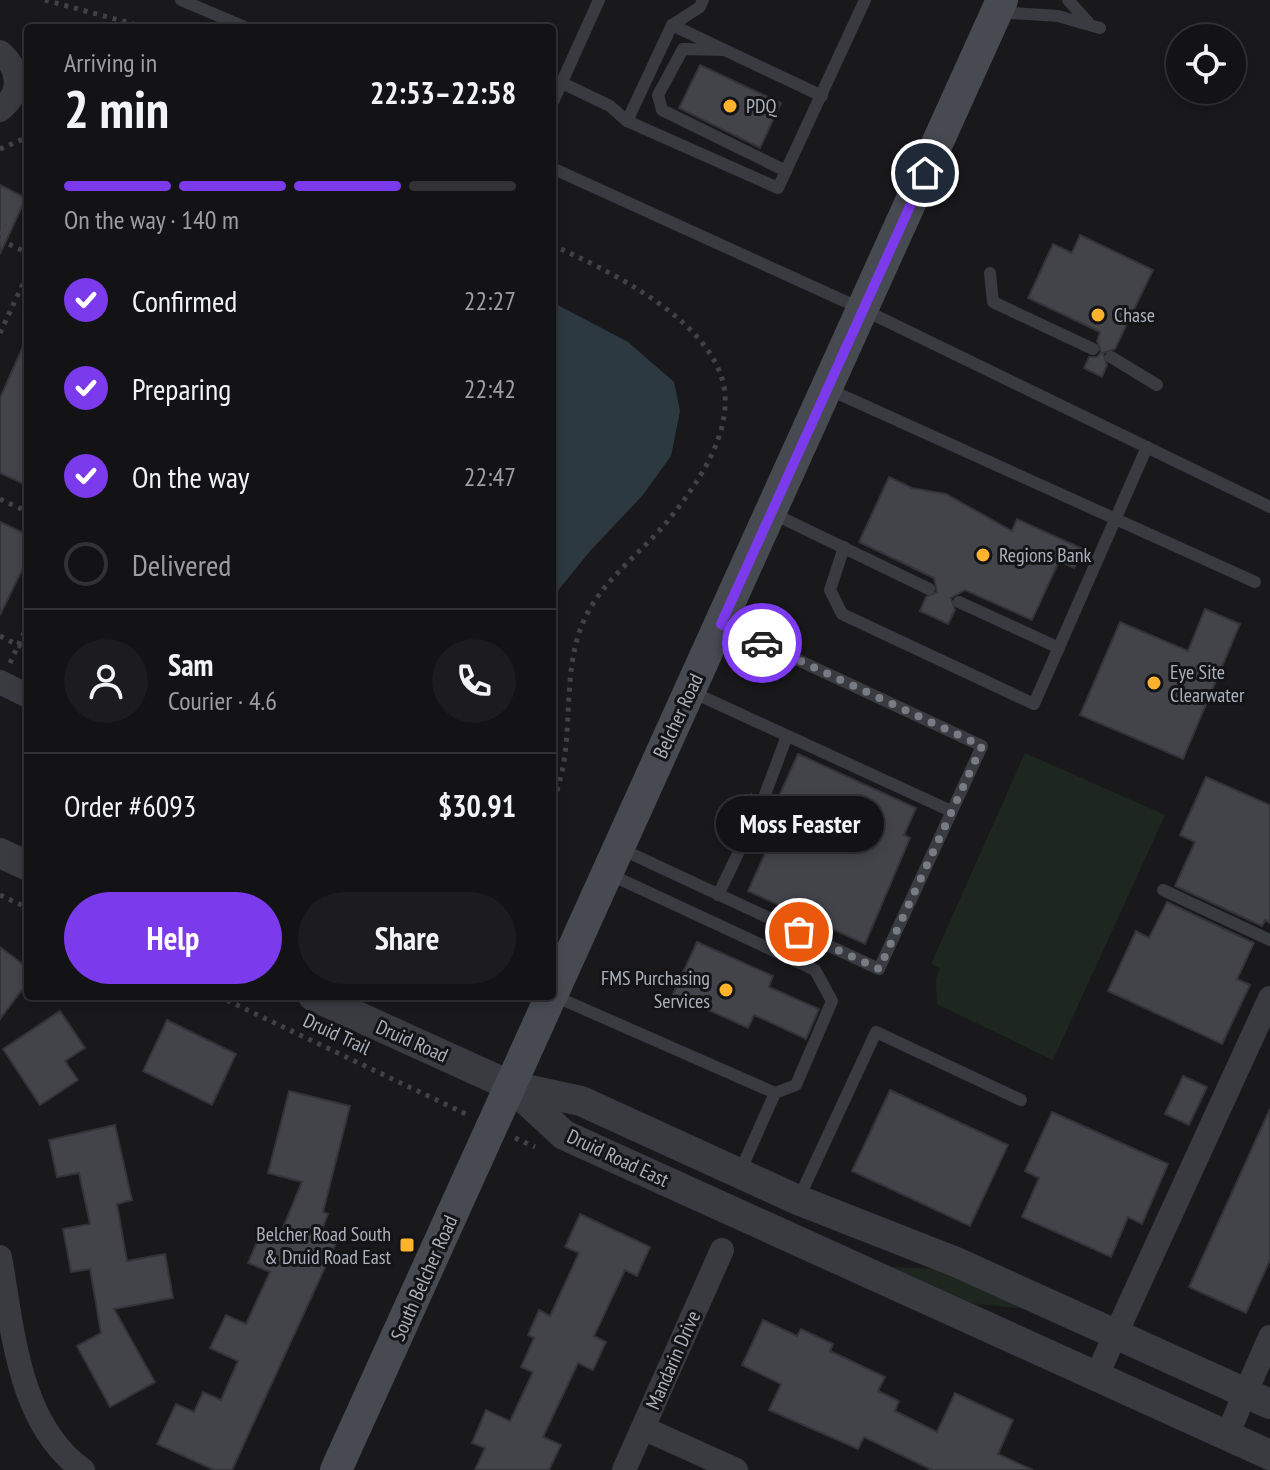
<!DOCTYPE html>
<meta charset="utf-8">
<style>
body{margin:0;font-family:"PT Sans Narrow",sans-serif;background:#1c1c1e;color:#f1f3f6;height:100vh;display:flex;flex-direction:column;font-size:30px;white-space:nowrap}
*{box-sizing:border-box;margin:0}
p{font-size:26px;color:#9d9ea0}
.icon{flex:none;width:44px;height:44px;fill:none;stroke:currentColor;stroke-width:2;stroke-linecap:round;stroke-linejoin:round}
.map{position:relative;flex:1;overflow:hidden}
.panel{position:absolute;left:24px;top:24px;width:532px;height:976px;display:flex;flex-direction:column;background:#131315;border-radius:8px;box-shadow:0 4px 12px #0003,0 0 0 2px #323234}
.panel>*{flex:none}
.tools{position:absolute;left:1166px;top:24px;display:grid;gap:16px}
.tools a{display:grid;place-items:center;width:80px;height:80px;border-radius:50%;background:#131315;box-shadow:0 4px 12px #0003,0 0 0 2px #323234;font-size:40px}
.pin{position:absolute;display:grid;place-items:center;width:68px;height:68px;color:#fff;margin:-34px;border:4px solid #fff;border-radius:50%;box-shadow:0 2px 8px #0007}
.courier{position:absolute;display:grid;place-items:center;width:80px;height:80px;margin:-40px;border:6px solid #7c3aed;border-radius:50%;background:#fff;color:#222;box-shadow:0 2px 10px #0007}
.bubble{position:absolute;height:56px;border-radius:28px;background:#131315;box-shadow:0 4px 12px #0003,0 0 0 2px #323234;font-size:26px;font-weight:700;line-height:56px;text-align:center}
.summary em{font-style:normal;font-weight:700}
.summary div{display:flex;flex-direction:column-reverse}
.summary{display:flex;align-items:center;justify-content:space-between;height:136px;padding:0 40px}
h1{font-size:52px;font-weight:700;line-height:60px}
.bar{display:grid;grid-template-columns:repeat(4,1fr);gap:12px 8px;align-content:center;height:96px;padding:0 40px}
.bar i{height:10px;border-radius:6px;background:#323234}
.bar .selected{background:#7c3aed}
.bar p{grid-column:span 4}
.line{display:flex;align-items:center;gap:20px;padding:0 40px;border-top:2px solid #323234}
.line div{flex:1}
.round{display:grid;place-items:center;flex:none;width:84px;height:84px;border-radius:42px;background:#1c1c1e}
ol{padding:0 40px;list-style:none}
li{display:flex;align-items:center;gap:24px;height:88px}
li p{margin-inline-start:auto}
li .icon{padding:8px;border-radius:50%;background:#7c3aed;color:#fff;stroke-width:4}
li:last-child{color:#9d9ea0}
li i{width:44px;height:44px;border:4px solid #323234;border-radius:50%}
.primary-button{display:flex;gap:16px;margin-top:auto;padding:16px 40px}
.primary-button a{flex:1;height:92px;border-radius:48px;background:#7c3aed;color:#fff;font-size:32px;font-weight:700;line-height:92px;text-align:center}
.primary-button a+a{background:#1c1c1e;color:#f1f3f6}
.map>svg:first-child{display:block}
</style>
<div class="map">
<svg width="1270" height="1470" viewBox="0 0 1270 1470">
<rect width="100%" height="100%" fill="#19191c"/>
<g fill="#1e271f">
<path d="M1025,753L1165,815L1053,1060L937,1004L936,979L940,968L931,964Z"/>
<path d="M891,1267L958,1270L1025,1309L972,1303Z"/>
</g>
<path fill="#2d3941" d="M552,302L628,342L674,382L680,411L671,456L642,496L590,551L552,598Z"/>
<g fill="#434449" stroke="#333338" stroke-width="2">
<path d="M700,65L781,103L760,148L679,108Z"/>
<path d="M0,185L26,198L0,254Z"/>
<path d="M1080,235L1153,270L1115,349L1103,353L1107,365L1102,377L1084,368L1089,357H1097L1101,352L1097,341L1100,332L1028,298L1053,244L1072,253Z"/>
<path d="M28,335V486L0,473V398Z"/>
<path d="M889,477L912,488L946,494L1012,531L1017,519L1083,549L1074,568L1059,561L1032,620L965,590L951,598L955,610L948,624L920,611L926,597L937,592L934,578L859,542Z"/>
<path d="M0,522L28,535V558L0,615Z"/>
<path d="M1205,609L1240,624L1183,759L1080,715L1120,622L1188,651Z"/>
<path d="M798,754L916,808L904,835L910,838L865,944L748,891L767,849L753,843L748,831L733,833L751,794L759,808L775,805Z"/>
<path d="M1206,777L1270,805V923L1265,920L1262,926L1175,886L1195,842L1180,835Z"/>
<path d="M1167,902L1254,943L1237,979L1250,985L1222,1044L1108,991L1136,931L1149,938Z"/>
<path d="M697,942L773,976L769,987L819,1009L806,1039L754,1015L748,1028L673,994Z"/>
<path d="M0,947L28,968V982L0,1019Z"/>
<path d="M60,1011L85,1048L65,1061L78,1080L40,1105L3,1049Z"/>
<path d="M167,1020L236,1054L212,1105L143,1071Z"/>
<path d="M1183,1076L1207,1087L1189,1125L1165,1114Z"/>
<path d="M890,1090L1008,1145L970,1226L852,1171Z"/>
<path d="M289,1091L350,1106L323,1212L328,1214L321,1232L338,1239L232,1470H214L157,1444L176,1404L194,1412L203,1392L221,1400L238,1361L210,1348L226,1315L246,1324L270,1272L248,1263L263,1228L280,1235L302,1182L268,1173Z"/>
<path d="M1270,1109V1260L1246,1313L1189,1287Z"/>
<path d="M1052,1112L1168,1164L1142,1224L1128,1217L1111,1257L1022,1217L1039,1178L1025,1171Z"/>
<path d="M115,1125L132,1200L117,1204L127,1261L165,1254L173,1298L114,1309L155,1382L110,1407L77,1346L101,1333L90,1269L71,1272L63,1229L90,1224L79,1173L57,1177L49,1140Z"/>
<path d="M580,1214L650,1247L637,1276L625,1270L594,1336L606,1342L593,1370L578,1363L543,1437L561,1445L549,1470H475L485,1448L472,1443L486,1410L510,1421L533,1372L521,1367L534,1338L528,1335L539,1310L550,1316L579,1253L565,1247Z"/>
<path d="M763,1320L797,1336L801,1329L833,1344L830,1351L885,1377L878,1391L899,1401L895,1411L937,1432L955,1393L1013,1420L998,1454L1033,1470H932L864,1437L858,1449L769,1410L781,1384L742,1365Z"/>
</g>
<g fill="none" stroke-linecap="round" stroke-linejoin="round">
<g stroke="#404248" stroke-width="5" stroke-dasharray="4 6" stroke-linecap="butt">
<path d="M45,0L148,28"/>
<path d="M171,28L176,22"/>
<path d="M0,149L28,137"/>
<path d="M0,235L5,224"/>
<path d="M0,240L28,253"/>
<path d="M552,245C608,270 712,320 724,387C732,432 700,480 674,513C648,548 607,575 587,614C557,672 579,743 552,803"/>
<path d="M0,333L28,273"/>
<path d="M0,499L28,512"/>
<path d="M0,636L28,650"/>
<path d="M10,663L28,624"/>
<path d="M0,895L28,908"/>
<path d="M218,996L466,1114"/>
<path d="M515,1138L535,1147"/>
</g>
<g stroke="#3a3b41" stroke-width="12">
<path d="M181,0L247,28"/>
<path d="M703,0L700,7L672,25L627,121L778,188L865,0"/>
<path d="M1068,0L1088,22"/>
<path d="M997,12L1058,16L1100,28"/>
<path d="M672,25L822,96"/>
<path d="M724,50L683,49L658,95L662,110L786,171"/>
<path d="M562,83L610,106L627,121"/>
<path d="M552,104L599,0"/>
<path d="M552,168L864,310L1270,507"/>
<path d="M990,273L993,302L1093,349"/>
<path d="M1111,357L1157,385"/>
<path d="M828,389L1255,582"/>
<path d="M772,513L929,589"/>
<path d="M844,547L830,590L842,614L1034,704L1147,447"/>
<path d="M959,602L1059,648"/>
<path d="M690,691L951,811"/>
<path d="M763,800L787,736"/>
<path d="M621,849L879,969L982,746L721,624"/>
<path d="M609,874L815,970L832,1001L796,1085L775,1093L739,1174"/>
<path d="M1163,890L1270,940"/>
<path d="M718,895L745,839"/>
<path d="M552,995L775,1093"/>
<path d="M798,1200L876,1032L1021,1100"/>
</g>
<g stroke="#3a3b41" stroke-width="24">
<path d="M0,52C20,69 22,93 0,110"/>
<path d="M0,682L28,696"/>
<path d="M0,1257C13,1329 18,1424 83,1470"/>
<path d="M1097,1375L1270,998"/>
<path d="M643,1428L736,1470"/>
<path d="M1227,1435L1270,1337"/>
<path d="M624,1470L722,1250"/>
</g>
<g stroke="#3a3b41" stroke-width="30">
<path d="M0,853L28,866"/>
<path d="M313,996L511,1086L581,1101L798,1200L956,1262L1270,1404"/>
<path d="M512,1087L564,1135L1270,1455"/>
</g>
<g stroke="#474a51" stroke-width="32">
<path d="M552,995L1002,0"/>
<path d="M336,1470L551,996"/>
</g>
</g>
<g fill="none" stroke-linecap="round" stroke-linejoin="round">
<path stroke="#777b84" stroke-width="8" stroke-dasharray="0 14.4" d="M762,643L982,746L879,969L799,932"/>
<path stroke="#7c3aed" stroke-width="10" d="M762,643L721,624L925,173"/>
</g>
<g fill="#ffb32d" stroke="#141417" stroke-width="3">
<circle cx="730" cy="106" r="8"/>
<circle cx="1098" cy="315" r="8"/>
<circle cx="983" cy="555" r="8"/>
<circle cx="1154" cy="683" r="8"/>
<circle cx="726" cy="990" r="8"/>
<rect x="399" y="1237" width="16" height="16" rx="4"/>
</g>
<g text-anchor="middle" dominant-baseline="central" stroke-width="6" stroke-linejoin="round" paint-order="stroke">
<g font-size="20" fill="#aab0bc" stroke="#141417" text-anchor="start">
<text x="746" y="106">PDQ</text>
<text x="1114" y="315">Chase</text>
<text x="999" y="555">Regions Bank</text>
<text x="1170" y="672">Eye Site<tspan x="1170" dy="23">Clearwater</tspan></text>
<text x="710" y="978" text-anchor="end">FMS Purchasing<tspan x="710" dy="23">Services</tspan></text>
<text x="391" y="1234" text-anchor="end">Belcher Road South<tspan x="391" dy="23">&amp; Druid Road East</tspan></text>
</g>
<g font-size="20" fill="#aab0bc" stroke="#141417">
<text transform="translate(678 716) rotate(-65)">Belcher Road</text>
<text transform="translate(337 1034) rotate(25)">Druid Trail</text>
<text transform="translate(412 1041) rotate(24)">Druid Road</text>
<text transform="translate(618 1158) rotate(25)">Druid Road East</text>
<text transform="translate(424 1278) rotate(-66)">South Belcher Road</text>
<text transform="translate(673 1360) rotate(-66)">Mandarin Drive</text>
</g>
</g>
</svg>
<div class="tools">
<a><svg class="icon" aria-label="locate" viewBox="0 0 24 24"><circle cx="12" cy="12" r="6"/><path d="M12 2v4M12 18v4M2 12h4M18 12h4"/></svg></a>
</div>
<div class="pin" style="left:799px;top:932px;background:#ea580c"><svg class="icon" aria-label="bag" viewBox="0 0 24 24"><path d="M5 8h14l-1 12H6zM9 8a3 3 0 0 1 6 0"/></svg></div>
<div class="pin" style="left:925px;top:173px;background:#1f2937"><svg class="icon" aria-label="home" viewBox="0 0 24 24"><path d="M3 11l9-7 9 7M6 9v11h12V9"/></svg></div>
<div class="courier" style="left:762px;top:643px"><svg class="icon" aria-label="car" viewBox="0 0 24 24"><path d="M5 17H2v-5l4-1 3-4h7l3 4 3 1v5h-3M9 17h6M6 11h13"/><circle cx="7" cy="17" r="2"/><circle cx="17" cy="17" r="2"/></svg></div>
<div class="bubble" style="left:716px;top:796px;width:168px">Moss Feaster</div>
<section class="panel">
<div class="summary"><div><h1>2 min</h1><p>Arriving in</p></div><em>22:53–22:58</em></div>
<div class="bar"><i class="selected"></i><i class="selected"></i><i class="selected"></i><i></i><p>On the way · 140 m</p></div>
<ol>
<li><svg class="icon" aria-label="check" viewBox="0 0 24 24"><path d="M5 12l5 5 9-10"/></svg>Confirmed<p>22:27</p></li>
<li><svg class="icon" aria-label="check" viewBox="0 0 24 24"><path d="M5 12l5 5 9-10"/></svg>Preparing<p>22:42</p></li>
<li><svg class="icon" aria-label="check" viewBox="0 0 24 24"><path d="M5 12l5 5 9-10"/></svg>On the way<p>22:47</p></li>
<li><i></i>Delivered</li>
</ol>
<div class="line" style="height:144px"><a class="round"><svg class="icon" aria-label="person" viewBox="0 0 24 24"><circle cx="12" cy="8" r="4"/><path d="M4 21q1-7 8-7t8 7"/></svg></a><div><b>Sam</b><p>Courier · 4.6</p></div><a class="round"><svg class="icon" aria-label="phone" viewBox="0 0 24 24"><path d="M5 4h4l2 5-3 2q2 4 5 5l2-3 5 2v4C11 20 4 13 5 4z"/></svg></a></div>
<div class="line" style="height:104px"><div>Order #6093</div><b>$30.91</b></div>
<div class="primary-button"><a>Help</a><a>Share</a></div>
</section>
</div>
